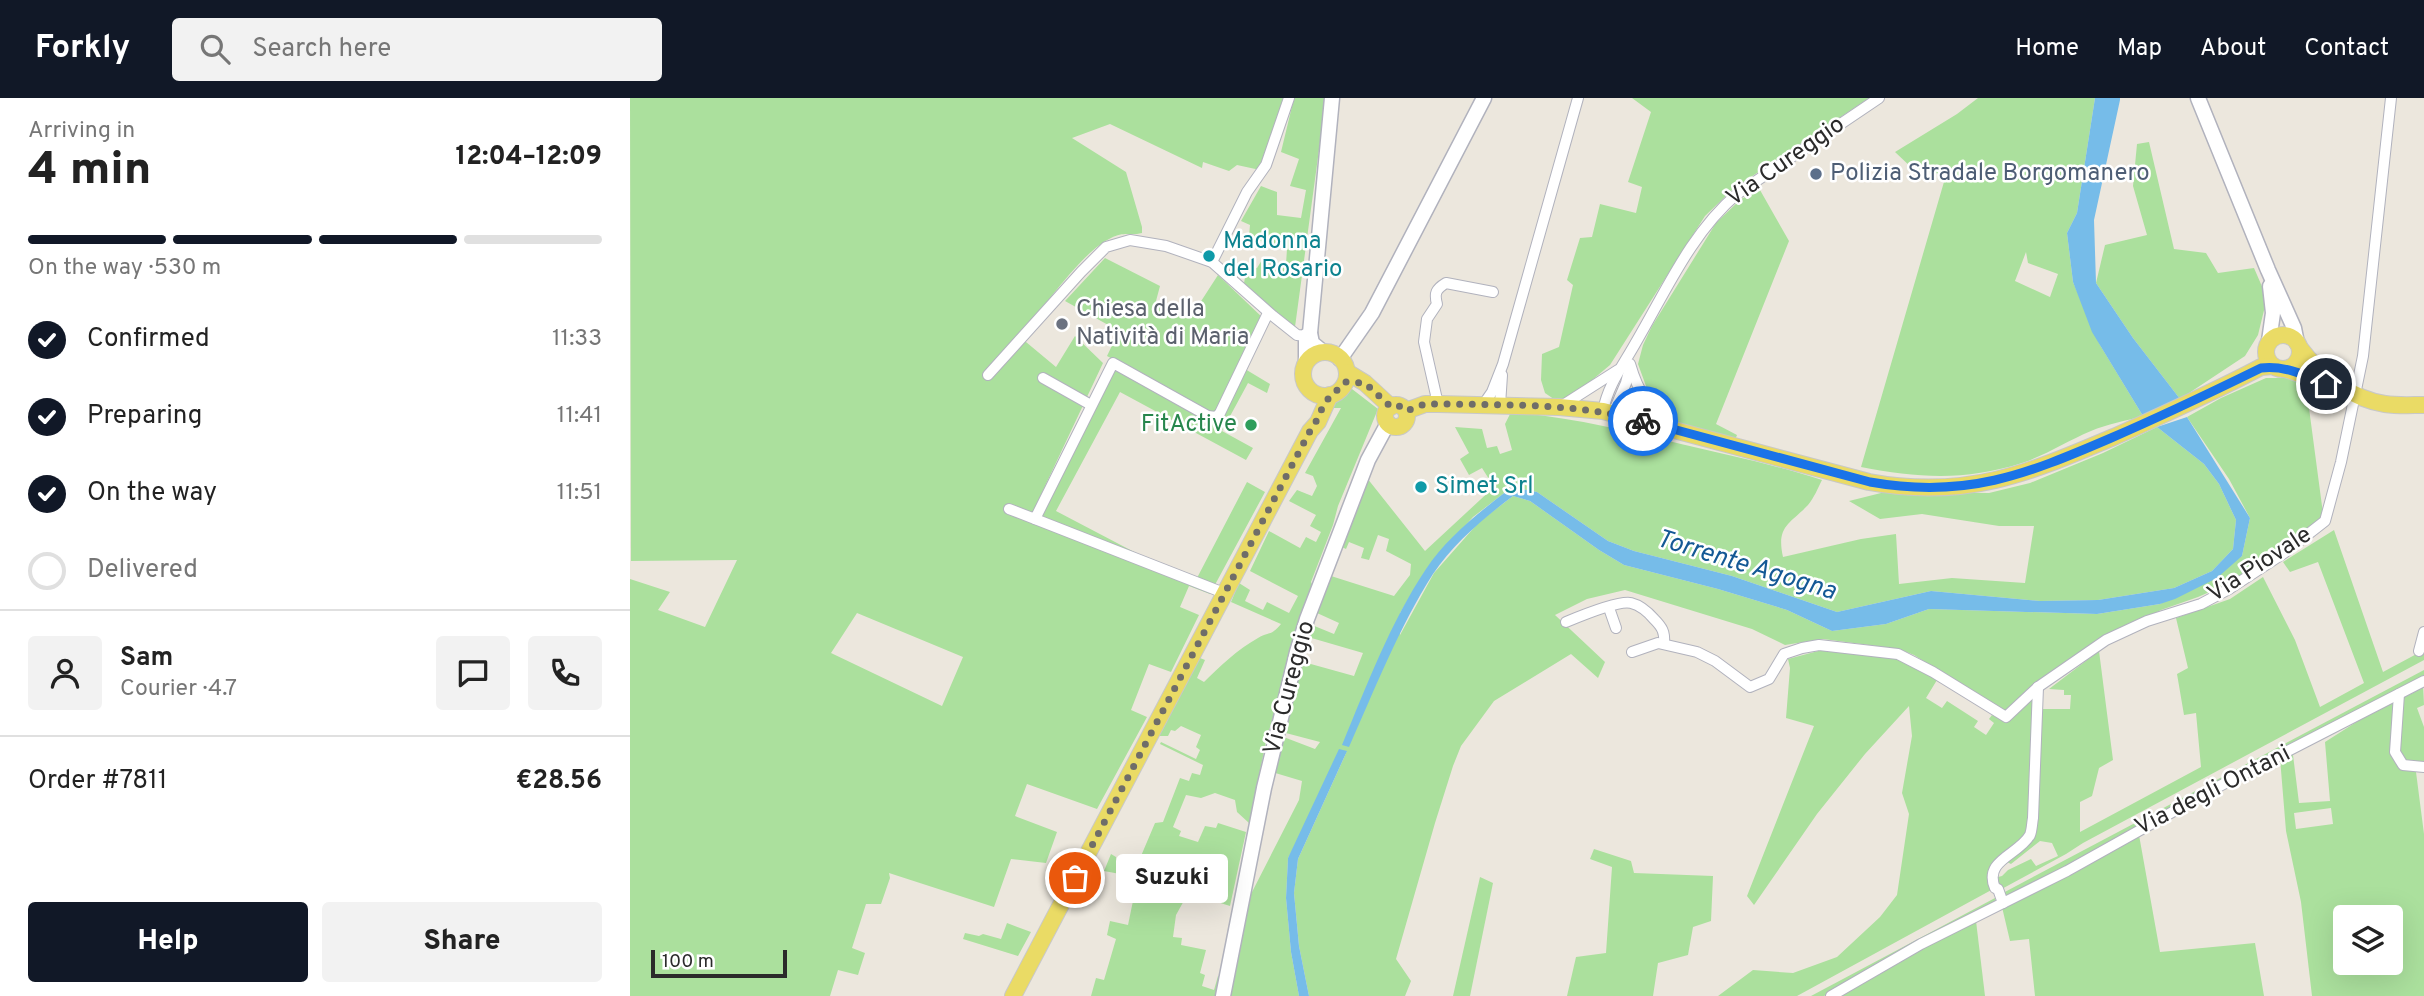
<!DOCTYPE html>
<meta charset="utf-8">
<style>
body{margin:0;font-family:Overpass,sans-serif;background:#f2f2f2;color:#222;height:100vh;display:flex;flex-direction:column;font-size:26px;white-space:nowrap}
*{box-sizing:border-box;margin:0}
p{font-size:23px;color:#767676}
.icon{flex:none;width:38px;height:38px;fill:none;stroke:currentColor;stroke-width:2;stroke-linecap:round;stroke-linejoin:round}
.map{position:relative;flex:1;overflow:hidden}
.panel{display:flex;flex-direction:column;background:#fff;width:630px}
.panel>*{flex:none}
.buttons{position:absolute;left:1703px;top:807px;display:grid;gap:14px}
.buttons a{display:grid;place-items:center;width:70px;height:70px;border-radius:7px;background:#fff;box-shadow:0 7px 28px #0002;font-size:35px}
.scale{position:absolute;left:21px;bottom:18px;width:136px;box-sizing:border-box;padding-left:7px;border:4px solid #2b2b2b;border-top:0;font-size:19px;line-height:24px;white-space:nowrap;color:#2b2b2b;-webkit-text-stroke:5px #fff;paint-order:stroke}
.pin{position:absolute;display:grid;place-items:center;width:60px;height:60px;color:#fff;margin:-30px;border:4px solid #fff;border-radius:50%;box-shadow:0 2px 7px #0007}
.courier{position:absolute;display:grid;place-items:center;width:70px;height:70px;margin:-35px;border:5px solid #1a73e8;border-radius:50%;background:#fff;color:#222;box-shadow:0 2px 9px #0007}
.bubble{position:absolute;height:49px;border-radius:7px;background:#fff;box-shadow:0 7px 28px #0002;font-size:23px;font-weight:800;line-height:49px;text-align:center}
.headline em{font-style:normal;font-weight:800}
.headline div{display:flex;flex-direction:column-reverse}
.headline{display:flex;align-items:center;justify-content:space-between;height:119px;padding:0 28px}
h1{font-size:46px;font-weight:800;line-height:52px}
.bar{display:grid;grid-template-columns:repeat(4,1fr);gap:10px 7px;align-content:center;height:84px;padding:0 28px}
.bar i{height:9px;border-radius:5px;background:#e0e0e0}
.bar .current{background:#111827}
.bar p{grid-column:span 4}
.line{display:flex;align-items:center;gap:18px;padding:0 28px;border-top:2px solid #e0e0e0}
.line div{flex:1}
.round{display:grid;place-items:center;flex:none;width:74px;height:74px;border-radius:7px;background:#f2f2f2}
ol{padding:0 28px;list-style:none}
li{display:flex;align-items:center;gap:21px;height:77px}
li p{margin-inline-start:auto}
li .icon{padding:7px;border-radius:50%;background:#111827;color:#fff;stroke-width:4}
li:last-child{color:#767676}
li i{width:38px;height:38px;border:4px solid #e0e0e0;border-radius:50%}
.cta{display:flex;gap:14px;margin-top:auto;padding:14px 28px}
.cta a{flex:1;height:80px;border-radius:7px;background:#111827;color:#fff;font-size:28px;font-weight:800;line-height:80px;text-align:center}
.cta a+a{background:#f2f2f2;color:#222}
header{display:flex;align-items:center;gap:42px;box-sizing:border-box;height:98px;padding:0 35px;background:#111827;color:#fff}
header strong{font-size:33px}
nav{display:flex;gap:38px;margin-inline-start:auto;font-size:24px}
.search{width:490px;height:63px;background:#f2f2f2;display:flex;align-items:center;gap:18px;box-sizing:border-box;padding:0 24px;border-radius:7px;color:#767676;font-size:26px}
main{display:flex;flex:1;min-height:0}
.map>svg:first-child{display:block}
</style>
<header>
<strong>Forkly</strong>
<div class="search"><svg class="icon" aria-label="search" viewBox="0 0 24 24"><circle cx="10" cy="10" r="6"/><path d="M15 15l6 6"/></svg>Search here</div>
<nav><a>Home</a><a>Map</a><a>About</a><a>Contact</a></nav>
</header>
<main>
<section class="panel">
<div class="headline"><div><h1>4 min</h1><p>Arriving in</p></div><em>12:04–12:09</em></div>
<div class="bar"><i class="current"></i><i class="current"></i><i class="current"></i><i></i><p>On the way · 530 m</p></div>
<ol>
<li><svg class="icon" aria-label="check" viewBox="0 0 24 24"><path d="M5 12l5 5 9-10"/></svg>Confirmed<p>11:33</p></li>
<li><svg class="icon" aria-label="check" viewBox="0 0 24 24"><path d="M5 12l5 5 9-10"/></svg>Preparing<p>11:41</p></li>
<li><svg class="icon" aria-label="check" viewBox="0 0 24 24"><path d="M5 12l5 5 9-10"/></svg>On the way<p>11:51</p></li>
<li><i></i>Delivered</li>
</ol>
<div class="line" style="height:126px"><a class="round"><svg class="icon" aria-label="person" viewBox="0 0 24 24"><circle cx="12" cy="8" r="4"/><path d="M4 21q1-7 8-7t8 7"/></svg></a><div><b>Sam</b><p>Courier · 4.7</p></div><a class="round"><svg class="icon" aria-label="chat" viewBox="0 0 24 24"><path d="M4 5h16v11H9l-5 4z"/></svg></a><a class="round"><svg class="icon" aria-label="phone" viewBox="0 0 24 24"><path d="M5 4h4l2 5-3 2q2 4 5 5l2-3 5 2v4C11 20 4 13 5 4z"/></svg></a></div>
<div class="line" style="height:91px"><div>Order #7811</div><b>€28.56</b></div>
<div class="cta"><a>Help</a><a>Share</a></div>
</section>
<div class="map">
<svg width="1794" height="898" viewBox="0 0 1794 898">
<rect width="100%" height="100%" fill="#ece7dd"/>
<g fill="#abe09d" fill-rule="evenodd">
<path d="M0,0H656L630,72L607,67L599,73L573,64L572,70L480,26L442,40L496,74L512,129V135C500,138 494,133 481,140C452,153 411,213 390,239L426,269L445,238L473,265L407,405L412,407L484,271L580,325L585,316L477,258L489,233L435,203L475,160L530,188L526,203L545,213L551,203L566,211L588,177L634,221L610,268L640,286L637,295L618,285L592,333L623,350L616,362L490,294L426,413L548,477L567,480L617,384L635,394L580,496L559,488L550,509L569,517L541,574L519,566L501,612L517,619L467,711L397,686L385,718L427,734L416,765L381,761L364,809L259,775L260,780L251,806H236L222,850L235,855L228,877L208,872L200,898H0V481L40,494L28,512L75,529L107,462L1,463ZM227,515L333,559L312,608L201,555Z"/>
<path d="M664,0H696L665,229L629,200L614,185L617,169L627,170L632,162L656,166L657,151L633,144L619,138L620,127L611,123L631,88L647,94V117L671,120L676,92L660,88L669,61L651,54Z"/>
<path d="M1002,0H1239L1103,91L1075,118L980,267L955,288L928,304L915,295L911,282L912,256L929,249L943,187L937,182L950,140L962,139L970,106L1006,115L1012,89L998,84L1021,14Z"/>
<path d="M1348,0H1465L1447,115L1437,135L1443,184L1470,247L1513,318C1496,323 1477,326 1461,333C1437,343 1416,357 1392,365C1336,383 1288,380 1231,369L1316,77L1283,71L1265,54L1327,16ZM1396,154L1398,165L1428,176L1420,199L1385,183Z"/>
<path d="M1519,44L1544,151L1576,155L1588,175L1624,170L1637,200L1628,237L1615,258L1550,301L1503,240L1466,185L1475,147L1517,137L1503,88L1507,46Z"/>
<path d="M1130,92L1159,143L1086,326L1107,337L1105,342L1048,325L1020,299L1008,266L1013,247L1022,228L1086,125L1111,101Z"/>
<path d="M1636,280H1675L1694,423L1598,486L1568,499L1531,512L1467,545L1377,616L1284,557L1269,551L1193,541L1155,547L1122,531L995,492L957,501L925,517L975,564L968,580L941,556L864,603L831,648L823,668L805,725L766,861L781,883L775,898H679L669,848L664,795L668,761L717,653L658,760L656,800L661,854L669,898H599L621,796L669,702L672,683L642,674L651,638L685,651L690,644L652,634L670,563L724,578L733,555L678,539L682,527L704,536L709,525L687,515L701,478L764,498L780,477L781,466L756,453L759,441L748,437L739,462L731,460L734,450L719,444L716,451L710,448L737,380L795,453L864,389L852,370L839,377L830,361L839,355L825,329L852,331L857,350L867,348L870,356L882,352L875,326L881,314C939,319 995,332 1051,346C1098,357 1146,367 1192,382C1188,390 1184,400 1178,407C1160,426 1146,428 1153,459L1231,441L1266,436L1269,486L1322,480L1395,485L1404,428H1369L1292,416L1250,421L1219,403L1255,394L1359,395L1400,385L1473,355L1527,329L1574,366L1589,386L1606,422L1603,451L1582,473L1544,490L1468,502L1410,503L1301,493L1207,514L1102,478L1004,453L978,443L907,394L882,389L843,419L798,469L770,515V537L804,475L849,424L883,398L900,403L969,452L994,467L1088,491L1157,512L1202,533L1256,526L1299,511L1467,516L1530,506L1612,458L1620,420L1599,381L1557,319L1591,300Z"/>
<path d="M714,291H722L748,311L708,408L703,427L681,484L683,489L637,639L619,725L607,714L605,702L585,695L571,700L556,697L543,729L551,733L549,738L568,744L575,728L586,730L588,725L616,734L600,808L495,775L490,776L474,773L481,756L486,759L487,767L501,774L525,780L529,774L520,770L511,758L525,725L533,724L550,680L559,683L562,675L570,677L573,667L530,646L531,644L566,661L570,652L566,649L571,637L551,628L545,633L541,632L538,638H529L570,560L575,562L567,580L574,584C590,568 608,551 628,540C640,533 640,539 651,526L601,504L609,485L620,492L615,503L633,512L637,504L659,515L668,498L620,473L639,433L670,450L676,439L686,444L691,434L680,428L686,417L659,403L667,392L682,398L687,388L683,378L675,375L711,310H699L706,296Z"/>
<path d="M1704,432L1753,574L1794,552V562L1453,745L1436,756L1368,793V779L1372,778L1378,772L1401,761L1406,768L1428,758L1422,745L1410,743L1381,766L1377,764L1400,745L1403,740L1368,766L1365,790L1167,898H1088L1123,872L1163,875L1207,859L1250,819L1267,797L1279,716L1272,695L1282,638L1279,608L1235,656L1187,716L1124,807L1117,798L1184,628L1156,620L1160,570L1158,561L1192,552L1264,560L1289,570L1307,582L1296,600L1312,610L1317,603L1348,623L1344,629L1356,637L1364,625L1359,621L1362,617L1373,623L1408,589V611H1440L1441,597H1434V592L1419,591L1469,553L1483,662L1469,670L1462,698L1450,704V734L1571,669L1566,615L1554,617L1547,576L1558,570L1546,520L1600,501L1633,479L1665,542L1690,609L1734,585L1688,464L1660,474L1653,464Z"/>
<path d="M1794,572V577L1441,767L1373,800L1371,796Z"/>
<path d="M1793,586L1794,607L1787,610L1794,629V673L1786,674L1794,736V898H1682L1671,804L1656,733L1650,660L1663,657L1669,705L1700,703L1695,644L1750,609L1783,595ZM1701,710L1703,726L1666,731L1664,715ZM1715,819H1760V864H1715Z"/>
<path d="M1509,737L1530,854L1625,845L1634,898H1405L1399,841L1380,843L1372,809Z"/>
<path d="M964,751L1001,763L1004,775L1083,778L1081,823L1063,829L1058,857L1028,865L1023,898H937L946,859L976,855L982,769L960,761Z"/>
<path d="M850,779L863,785L840,898H823Z"/>
<path d="M496,780L556,799L546,817L543,839L552,840L551,847L576,852L570,875L575,877L572,888L584,892L588,878L591,880L587,898H461L466,880L474,882L486,841L477,837L480,823L498,827L504,798L491,795Z"/>
<path d="M1365,800L1366,804L1194,898H1181Z"/>
<path d="M1346,823L1355,898H1210L1252,871Z"/>
<path d="M377,825L401,834L388,858L333,841L335,835L349,838L353,836L371,841Z"/>
</g>
<g fill="#76bce9">
<path d="M1465,0H1490V2L1464,122L1466,185L1503,240L1550,301L1513,318L1462,234L1443,184L1437,135L1447,115Z"/>
<path d="M1557,319L1620,420L1612,458L1587,480L1545,501L1530,506L1467,516L1299,511L1256,526L1202,533L1157,512L1088,491L994,467L969,452L900,403L883,398C855,419 823,446 803,476C769,529 745,591 719,649L712,647C737,587 760,525 796,471C818,438 851,413 882,389L907,394L978,443L1004,453L1102,478L1207,514L1301,493L1410,503L1468,502L1544,490L1582,473L1603,451L1606,422L1589,386L1574,366L1527,329Z"/>
<path d="M709,651L717,653L668,761L664,795L669,848L679,898H669L661,854L656,800L658,760Z"/>
</g>
<g fill="none" stroke-linecap="round" stroke-linejoin="round">
<g stroke="#b1b2bd" stroke-width="12">
<g id="street">
<path d="M582,164L617,94L636,67L659,0"/>
<path d="M1000,266C1009,297 1018,307 1041,328"/>
<path d="M358,277L451,174L476,149L500,142L536,148L582,164L643,218L667,237L676,238"/>
<path d="M413,280L461,307"/>
<path d="M808,306L794,244L797,221L807,206C804,195 806,191 816,185L863,194"/>
<path d="M853,307L862,294L873,266L948,0"/>
<path d="M870,307L872,277"/>
<path d="M930,309L988,272"/>
<path d="M973,313C978,287 992,269 1005,246C1035,195 1061,135 1107,96L1249,0"/>
<path d="M983,315L996,285L1000,269"/>
<path d="M379,411L405,421L483,265L578,318L586,319L590,315L638,215"/>
<path d="M405,421L594,495"/>
<path d="M979,510L986,530"/>
<path d="M936,524C948,519 989,502 1001,505C1009,507 1018,514 1024,521C1032,529 1035,534 1034,545"/>
<path d="M1789,553L1794,534"/>
<path d="M1002,554L1028,545L1067,554L1085,563L1120,589L1139,581L1154,556L1172,550L1189,547L1268,556L1303,574L1376,619L1408,589L1476,542L1517,523L1571,506L1599,491L1654,455L1695,423L1711,364L1733,258L1761,0"/>
<path d="M1769,596L1765,654L1773,667L1794,669"/>
<path d="M1373,805L1368,791L1365,790C1353,762 1389,757 1400,737C1402,732 1402,725 1403,720L1408,589"/>
<path d="M1201,898L1291,846L1437,773L1580,693L1794,583"/>
</g>
</g>
<g stroke="#b1b2bd" stroke-width="17">
<g id="secondary">
<path d="M1568,0L1638,172L1664,230L1667,245"/>
<path d="M680,235L682,245L693,254"/>
<path d="M1639,243L1643,215L1640,188"/>
<path d="M710,261L742,215L854,0"/>
<path d="M676,264V238L680,235L702,0"/>
<path d="M593,898L634,690L667,554L677,521L738,362L758,325"/>
</g>
</g>
<g stroke="#c8c8c8" stroke-width="18">
<g id="primary">
<circle cx="1653" cy="254" r="17"/>
<path d="M1670,250C1690,277 1722,301 1755,306C1768,308 1782,307 1794,307"/>
<circle cx="695" cy="276" r="22"/>
<path d="M1655,271L1705,288"/>
<path d="M717,274L735,285L761,309"/>
<circle cx="766" cy="318" r="11"/>
<path d="M776,313L795,306H808L929,309L973,313L1239,384C1337,402 1399,375 1486,338C1535,316 1584,294 1631,269L1643,268"/>
<path d="M383,898L680,333L688,324L700,297"/>
</g>
</g>
<use href="#street" stroke="#fff" stroke-width="10"/>
<use href="#secondary" stroke="#fff" stroke-width="14"/>
<use href="#primary" stroke="#eadb65" stroke-width="16"/>
</g>
<g fill="none" stroke-linecap="round" stroke-linejoin="round">
<path stroke="#6f6d69" stroke-width="7" stroke-dasharray="0 12.6" d="M445,780L680,333C688,323 690,311 698,301C702,294 710,292 715,284L735,285L761,309L769,308L776,313L795,306H808C876,307 947,305 1013,323"/>
<path stroke="#1a73e8" stroke-width="9" d="M1013,323L1240,384C1336,401 1395,377 1481,340C1532,318 1582,294 1631,270C1654,267 1675,277 1696,286"/>
</g>
<circle fill="#5c6f8a" stroke="#fff" stroke-width="2.5" cx="1186" cy="76" r="7"/>
<g fill="#0f9aa8" stroke="#fff" stroke-width="2.5">
<circle cx="579" cy="158" r="7"/>
<circle cx="791" cy="389" r="7"/>
</g>
<circle fill="#6b7280" stroke="#fff" stroke-width="2.5" cx="432" cy="226" r="7"/>
<circle fill="#2e9e5b" stroke="#fff" stroke-width="2.5" cx="621" cy="327" r="7"/>
<g text-anchor="middle" dominant-baseline="central" stroke-width="5" stroke-linejoin="round" paint-order="stroke">
<g font-size="24" fill="#2b2b2b" stroke="#fff">
<text transform="translate(1156 64) rotate(-35)">Via Cureggio</text>
<text transform="translate(1630 467) rotate(-33)">Via Piovale</text>
<text transform="translate(660 590) rotate(-75)">Via Cureggio</text>
<text transform="translate(1583 693) rotate(-27)">Via degli Ontani</text>
</g>
<g font-size="24" fill="#4e5e75" stroke="#fff" text-anchor="start">
<text x="1200" y="76">Polizia Stradale Borgomanero</text>
</g>
<g font-size="24" fill="#0d838f" stroke="#fff" text-anchor="start">
<text x="593" y="144">Madonna<tspan x="593" dy="28">del Rosario</tspan></text>
<text x="805" y="389">Simet Srl</text>
</g>
<g font-size="24" fill="#5b616d" stroke="#fff" text-anchor="start">
<text x="446" y="212">Chiesa della<tspan x="446" dy="28">Natività di Maria</tspan></text>
</g>
<g font-size="24" fill="#27864d" stroke="#fff" text-anchor="end">
<text x="607" y="327">FitActive</text>
</g>
<g font-size="26" font-style="italic" fill="#145995" stroke="#fff">
<text transform="translate(1116 468) rotate(17)">Torrente Agogna</text>
</g>
</g>
</svg>
<div class="buttons">
<a><svg class="icon" aria-label="layers" viewBox="0 0 24 24"><path d="M12 4l9 5-9 5-9-5zM3 14l9 5 9-5"/></svg></a>
</div>
<div class="scale">100 m</div>
<div class="pin" style="left:445px;top:780px;background:#ea580c"><svg class="icon" aria-label="bag" viewBox="0 0 24 24"><path d="M5 8h14l-1 12H6zM9 8a3 3 0 0 1 6 0"/></svg></div>
<div class="pin" style="left:1696px;top:286px;background:#1f2937"><svg class="icon" aria-label="home" viewBox="0 0 24 24"><path d="M3 11l9-7 9 7M6 9v11h12V9"/></svg></div>
<div class="courier" style="left:1013px;top:323px"><svg class="icon" aria-label="bike" viewBox="0 0 24 24"><circle cx="6" cy="16" r="4"/><circle cx="18" cy="16" r="4"/><path d="M6 16l4-8h5l3 8M10 8l3 8H6M13 5h3"/></svg></div>
<div class="bubble" style="left:486px;top:756px;width:112px">Suzuki</div>
</div>
</main>
